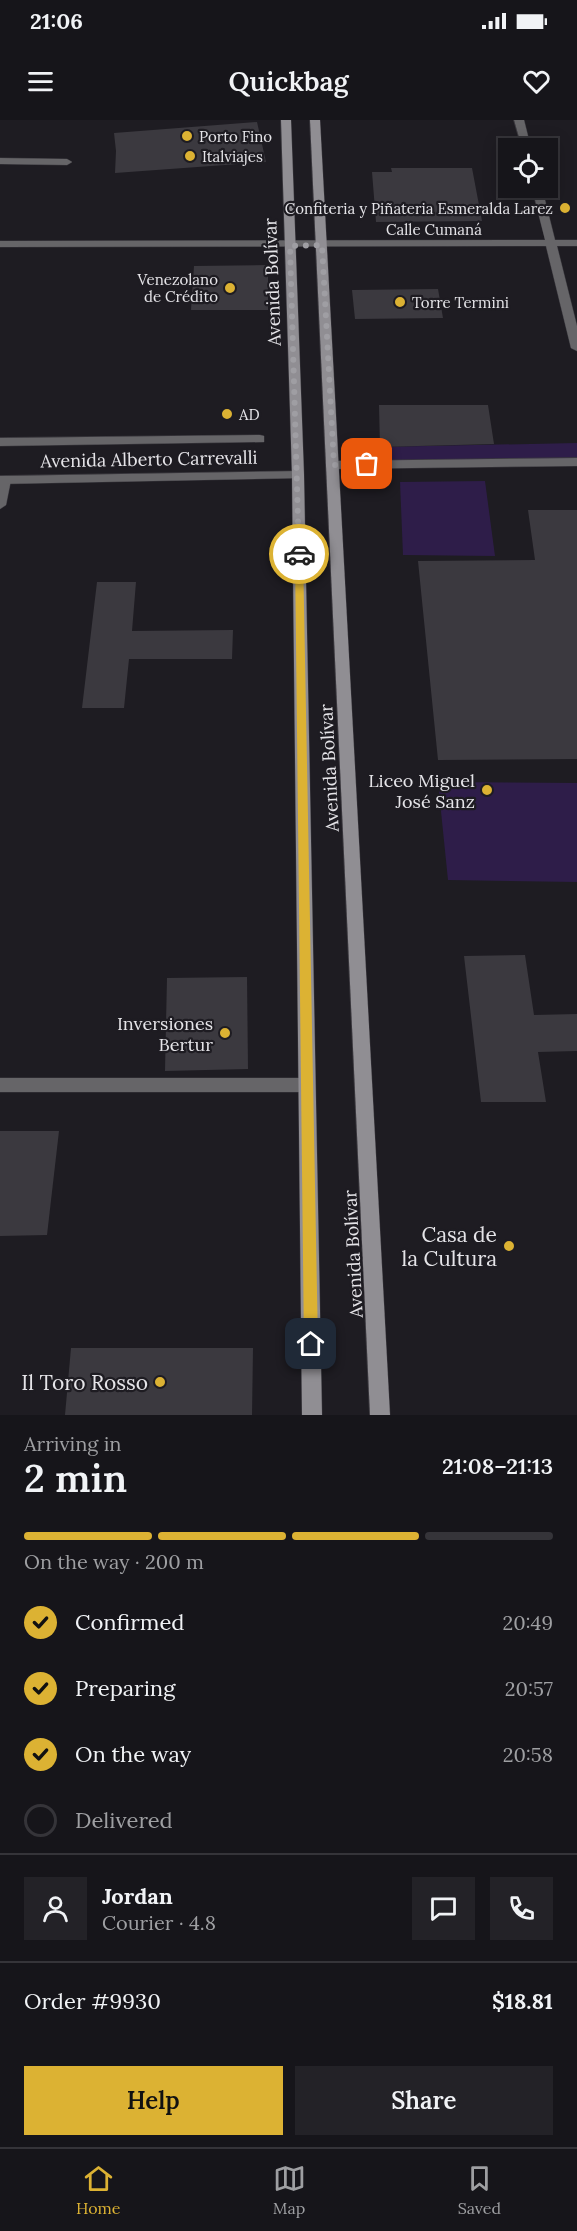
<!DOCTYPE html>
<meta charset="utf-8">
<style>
body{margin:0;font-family:Lora,serif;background:#232227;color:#f1f3f6;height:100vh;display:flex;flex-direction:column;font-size:22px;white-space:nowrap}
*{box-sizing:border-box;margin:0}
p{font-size:20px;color:#9e9fa2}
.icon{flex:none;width:33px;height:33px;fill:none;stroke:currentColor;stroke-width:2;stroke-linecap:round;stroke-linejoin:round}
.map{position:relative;height:1295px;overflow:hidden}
.panel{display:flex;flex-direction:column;background:#16151a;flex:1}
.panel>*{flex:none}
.buttons{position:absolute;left:498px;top:18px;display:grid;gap:12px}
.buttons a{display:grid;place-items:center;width:60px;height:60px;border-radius:0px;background:#16151a;box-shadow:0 3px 15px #0003,0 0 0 2px #353439;font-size:30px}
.pin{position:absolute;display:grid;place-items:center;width:51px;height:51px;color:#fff;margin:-26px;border-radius:12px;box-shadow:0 3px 9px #0006}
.courier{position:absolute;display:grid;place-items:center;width:60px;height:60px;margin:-30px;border:4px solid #dcb233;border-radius:50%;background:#fff;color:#222;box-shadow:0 2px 8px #0007}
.headline em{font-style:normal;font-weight:600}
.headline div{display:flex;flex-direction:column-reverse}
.headline{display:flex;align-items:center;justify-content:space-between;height:102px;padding:0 24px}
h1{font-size:39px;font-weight:600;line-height:45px}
.bar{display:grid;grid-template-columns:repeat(4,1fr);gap:9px 6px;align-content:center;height:72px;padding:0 24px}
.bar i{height:8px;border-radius:4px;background:#353439}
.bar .on{background:#dcb233}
.bar p{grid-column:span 4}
.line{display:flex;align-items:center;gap:15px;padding:0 24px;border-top:2px solid #353439}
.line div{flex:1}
.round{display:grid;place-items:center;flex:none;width:63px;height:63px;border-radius:0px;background:#232227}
ol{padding:0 24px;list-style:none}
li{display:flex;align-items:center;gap:18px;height:66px}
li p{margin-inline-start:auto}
li .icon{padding:6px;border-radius:50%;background:#dcb233;color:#111;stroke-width:4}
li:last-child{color:#9e9fa2}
li i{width:33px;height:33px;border:3px solid #353439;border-radius:50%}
.action{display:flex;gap:12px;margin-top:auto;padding:12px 24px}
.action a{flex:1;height:69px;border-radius:0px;background:#dcb233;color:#111;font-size:24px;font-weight:600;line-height:69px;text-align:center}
.action a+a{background:#232227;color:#f1f3f6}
.status{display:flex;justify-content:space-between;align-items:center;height:42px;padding:0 30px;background:#16151a;direction:ltr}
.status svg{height:16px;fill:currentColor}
header{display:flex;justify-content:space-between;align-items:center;height:78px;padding:0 24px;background:#16151a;font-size:27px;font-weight:600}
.dock{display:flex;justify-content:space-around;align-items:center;height:84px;border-top:2px solid #353439;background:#16151a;font-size:16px;color:#9e9fa2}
.dock a{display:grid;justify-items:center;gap:3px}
.dock .on{color:#dcb233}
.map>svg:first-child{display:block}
</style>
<div class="status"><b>21:06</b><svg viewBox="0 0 49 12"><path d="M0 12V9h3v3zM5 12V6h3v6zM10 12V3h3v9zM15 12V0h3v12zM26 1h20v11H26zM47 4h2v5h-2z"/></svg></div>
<header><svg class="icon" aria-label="menu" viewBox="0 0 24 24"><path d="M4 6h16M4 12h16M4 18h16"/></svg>Quickbag<svg class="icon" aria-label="heart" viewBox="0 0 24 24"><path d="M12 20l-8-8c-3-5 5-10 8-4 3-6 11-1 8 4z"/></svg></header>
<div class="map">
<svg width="577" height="1295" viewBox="0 0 577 1295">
<rect width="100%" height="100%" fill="#1e1c22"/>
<g fill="#2e1d49">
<path d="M577,323V342L383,344L380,327Z"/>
<path d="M485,361L495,436L403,435L400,362Z"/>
<path d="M438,662L577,663V762L448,760Z"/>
</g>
<g fill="#3b393f">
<path d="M257,2L266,42L115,53L116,31L114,13Z"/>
<path d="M391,48H472L482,101L376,102L372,52H392Z"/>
<path d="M268,145V190H191L194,146Z"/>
<path d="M438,169L443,198L355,199L352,170Z"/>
<path d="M379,285H488L494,324L380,327Z"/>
<path d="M528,390H577V639L438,640L418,441L535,440Z"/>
<path d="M97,462H136L132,511L233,510L232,539H129L124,588H82Z"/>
<path d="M525,835L534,895L577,894V931L538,932L546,982H481L464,836Z"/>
<path d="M247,857L248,949L165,951L167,858Z"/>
<path d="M0,1011H59L47,1115L0,1116Z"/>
<path d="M71,1228H253L252,1295H65Z"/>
</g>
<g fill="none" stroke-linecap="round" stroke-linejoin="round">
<g stroke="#3a383e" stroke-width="1">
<path id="lane" d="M5,356L11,360L6,385L0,389V358Z"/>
</g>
<g stroke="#3a383e" stroke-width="1">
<g id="street">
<path d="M514,0H524L531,28H522Z"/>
<path d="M0,38L67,39L72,42L67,45L0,44Z"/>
<path d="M532,68H542L555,120H577V126H557L577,206V231L571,228L546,126L0,127V121L545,120Z"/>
<path d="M260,315L264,316V322L0,326V318Z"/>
<path d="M577,338V346L334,349L328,345L334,341Z"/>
<path d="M298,351L302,352V358L0,364V356Z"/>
<path d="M0,958H306L312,960L315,965L312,970L306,972H0Z"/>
</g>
</g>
<g stroke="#3a383e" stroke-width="1">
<g id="secondary">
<path d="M281,0H291L304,355L322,1295H302L292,355Z"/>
<path d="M310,0H320L390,1295H370Z"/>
</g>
</g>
<use href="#lane" fill="#666568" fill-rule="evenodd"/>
<use href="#street" fill="#666568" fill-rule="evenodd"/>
<use href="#secondary" fill="#908e93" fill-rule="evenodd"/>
</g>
<path fill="#dcb233" d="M299,432L303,434L318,1224L311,1230L304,1224L295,434Z"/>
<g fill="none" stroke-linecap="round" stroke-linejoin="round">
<path stroke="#9f9ea3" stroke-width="6" stroke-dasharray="0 10.8" d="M299,434L290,126L322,125L334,345L367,344"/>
</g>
<g fill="#dcb233" stroke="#1e1c22" stroke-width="2">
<circle cx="187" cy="16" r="6"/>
<circle cx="190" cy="36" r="6"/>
<circle cx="565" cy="88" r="6"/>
<circle cx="230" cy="168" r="6"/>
<circle cx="400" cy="182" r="6"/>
<circle cx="227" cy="294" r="6"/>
<circle cx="487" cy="670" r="6"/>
<circle cx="225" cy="913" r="6"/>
<circle cx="509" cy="1126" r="6"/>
<circle cx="160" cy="1262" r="6"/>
</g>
<g text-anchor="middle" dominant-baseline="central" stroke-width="4.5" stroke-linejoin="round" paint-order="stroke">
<g font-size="15" fill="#e5e4e8" stroke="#1e1c22" text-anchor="start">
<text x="199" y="16">Porto Fino</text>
<text x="202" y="36">Italviajes</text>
<text x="553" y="88" text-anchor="end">Confiteria y Piñateria Esmeralda Larez</text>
<text x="218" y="159" text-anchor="end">Venezolano<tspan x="218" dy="17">de Crédito</tspan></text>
<text x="412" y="182">Torre Termini</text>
<text x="239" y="294">AD</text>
</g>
<g font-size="15" fill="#e5e4e8" stroke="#1e1c22">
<text x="434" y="109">Calle Cumaná</text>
</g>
<g font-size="18" fill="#e5e4e8" stroke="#1e1c22">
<text transform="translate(272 162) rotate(-92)">Avenida Bolívar</text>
<text transform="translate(149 339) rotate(-1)">Avenida Alberto Carrevalli</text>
<text transform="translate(329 648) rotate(-93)">Avenida Bolívar</text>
<text transform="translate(353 1134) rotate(-93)">Avenida Bolívar</text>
</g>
<g font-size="18" fill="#e5e4e8" stroke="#1e1c22" text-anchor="end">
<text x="475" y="660">Liceo Miguel<tspan x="475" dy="21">José Sanz</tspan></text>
<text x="213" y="903">Inversiones<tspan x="213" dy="21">Bertur</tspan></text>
</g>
<g font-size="21" fill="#e5e4e8" stroke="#1e1c22" text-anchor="end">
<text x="497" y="1114">Casa de<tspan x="497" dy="24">la Cultura</tspan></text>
<text x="148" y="1262">Il Toro Rosso</text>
</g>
</g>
</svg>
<div class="buttons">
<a><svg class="icon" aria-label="locate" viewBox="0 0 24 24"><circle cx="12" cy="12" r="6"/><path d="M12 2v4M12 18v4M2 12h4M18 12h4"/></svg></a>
</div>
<div class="pin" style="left:367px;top:344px;background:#ea580c"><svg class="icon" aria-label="bag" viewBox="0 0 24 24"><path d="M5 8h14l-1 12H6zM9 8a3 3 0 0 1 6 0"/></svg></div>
<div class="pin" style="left:311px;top:1224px;background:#1f2937"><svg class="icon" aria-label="home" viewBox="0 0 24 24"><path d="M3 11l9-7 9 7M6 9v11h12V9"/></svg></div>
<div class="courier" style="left:299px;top:434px"><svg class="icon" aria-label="car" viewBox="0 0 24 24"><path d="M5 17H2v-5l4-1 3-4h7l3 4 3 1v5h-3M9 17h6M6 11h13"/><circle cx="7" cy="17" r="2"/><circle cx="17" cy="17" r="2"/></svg></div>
</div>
<section class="panel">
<div class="headline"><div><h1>2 min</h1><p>Arriving in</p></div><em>21:08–21:13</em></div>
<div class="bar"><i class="on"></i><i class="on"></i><i class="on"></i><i></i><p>On the way · 200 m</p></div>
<ol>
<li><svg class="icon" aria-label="check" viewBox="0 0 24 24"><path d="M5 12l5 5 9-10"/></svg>Confirmed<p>20:49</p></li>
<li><svg class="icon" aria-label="check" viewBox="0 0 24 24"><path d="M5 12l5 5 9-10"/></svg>Preparing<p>20:57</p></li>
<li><svg class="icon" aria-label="check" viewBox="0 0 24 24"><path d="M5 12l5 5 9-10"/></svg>On the way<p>20:58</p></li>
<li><i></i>Delivered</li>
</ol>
<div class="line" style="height:108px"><a class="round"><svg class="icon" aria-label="person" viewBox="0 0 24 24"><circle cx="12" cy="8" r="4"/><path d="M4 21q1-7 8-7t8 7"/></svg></a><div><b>Jordan</b><p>Courier · 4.8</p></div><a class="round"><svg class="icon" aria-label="chat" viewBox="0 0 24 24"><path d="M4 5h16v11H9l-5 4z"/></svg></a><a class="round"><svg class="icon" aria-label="phone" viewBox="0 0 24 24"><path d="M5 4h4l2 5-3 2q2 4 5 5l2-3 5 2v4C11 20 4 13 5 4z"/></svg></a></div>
<div class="line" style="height:78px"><div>Order #9930</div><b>$18.81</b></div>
<div class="action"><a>Help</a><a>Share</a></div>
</section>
<nav class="dock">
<a class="on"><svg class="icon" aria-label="home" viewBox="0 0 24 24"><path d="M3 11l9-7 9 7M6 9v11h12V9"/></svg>Home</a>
<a><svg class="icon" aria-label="map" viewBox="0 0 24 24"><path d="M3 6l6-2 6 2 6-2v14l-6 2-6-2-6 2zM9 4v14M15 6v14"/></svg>Map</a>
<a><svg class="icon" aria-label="saved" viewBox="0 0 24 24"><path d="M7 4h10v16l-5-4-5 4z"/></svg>Saved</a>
</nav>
